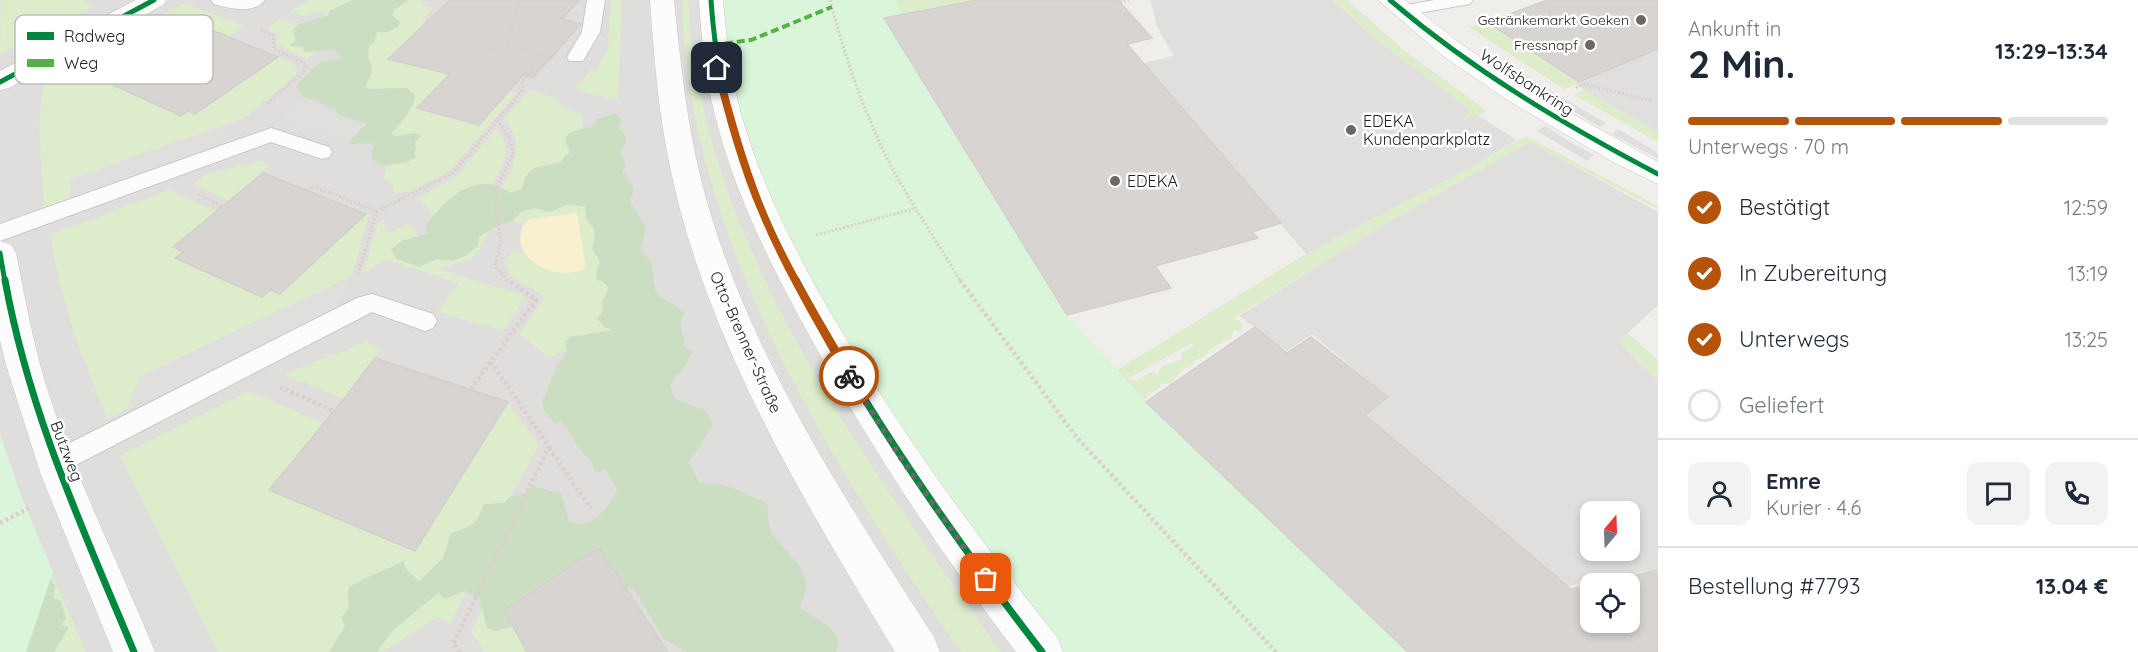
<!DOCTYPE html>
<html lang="de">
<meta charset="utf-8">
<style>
body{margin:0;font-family:Quicksand,sans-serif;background:#f2f2f3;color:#1f2937;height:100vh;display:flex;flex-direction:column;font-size:22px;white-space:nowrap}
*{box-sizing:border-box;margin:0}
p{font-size:20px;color:#747a83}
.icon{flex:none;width:33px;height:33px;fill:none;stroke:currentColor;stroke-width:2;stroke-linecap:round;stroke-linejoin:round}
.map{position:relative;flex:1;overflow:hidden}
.panel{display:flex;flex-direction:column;background:#fff;width:480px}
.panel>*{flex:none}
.needle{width:39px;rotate:19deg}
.buttons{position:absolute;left:1580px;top:501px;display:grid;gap:12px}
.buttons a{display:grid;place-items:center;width:60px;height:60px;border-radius:12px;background:#fff;box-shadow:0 3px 9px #0003;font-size:30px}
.pin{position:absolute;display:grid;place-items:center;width:51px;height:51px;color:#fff;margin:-26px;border-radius:12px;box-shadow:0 3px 9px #0006}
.courier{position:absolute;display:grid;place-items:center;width:60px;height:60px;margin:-30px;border:4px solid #b45309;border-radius:50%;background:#fff;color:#222;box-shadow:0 2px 8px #0007}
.summary em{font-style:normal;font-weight:700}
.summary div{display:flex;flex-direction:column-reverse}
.summary{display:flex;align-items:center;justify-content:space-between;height:102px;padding:0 30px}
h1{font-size:39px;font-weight:700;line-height:45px}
.bar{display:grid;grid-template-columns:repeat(4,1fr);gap:9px 6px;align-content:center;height:72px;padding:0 30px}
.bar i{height:8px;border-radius:4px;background:#e0e1e3}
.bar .on{background:#b45309}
.bar p{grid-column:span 4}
.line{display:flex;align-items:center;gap:15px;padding:0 30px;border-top:2px solid #e0e1e3}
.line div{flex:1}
.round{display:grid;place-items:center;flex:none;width:63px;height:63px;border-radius:12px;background:#f2f2f3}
ol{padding:0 30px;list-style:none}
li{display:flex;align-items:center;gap:18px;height:66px}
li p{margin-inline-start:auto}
li .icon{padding:6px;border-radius:50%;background:#b45309;color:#fff;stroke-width:4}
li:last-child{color:#747a83}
li i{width:33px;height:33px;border:3px solid #e0e1e3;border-radius:50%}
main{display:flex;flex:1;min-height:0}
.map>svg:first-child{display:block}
</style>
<main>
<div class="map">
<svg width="1658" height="652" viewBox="0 0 1658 652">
<rect width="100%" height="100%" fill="#f0eeeb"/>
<path fill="#dfdedc" d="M0,0H710L1043,652H0Z"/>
<g fill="#ddeccb" fill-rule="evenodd">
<path d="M1,0H85L95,6L0,54Z"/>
<path d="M307,0H424L420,4L433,8L421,20L427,22L389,59L450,74L417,108L479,124L509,91L517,93L448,172L410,191L393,194V184L383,179L387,166L393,163L340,53L323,10L305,16L289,12Z"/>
<path d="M611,0H622L618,101L575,89L591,70L596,71L608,48Z"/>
<path d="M682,0H689C688,26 693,52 697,77C726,246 833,413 930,552C954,585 976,619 1001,652H961C830,461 687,238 682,0Z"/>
<path d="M866,0H977L884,18L890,28L886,29L946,137L939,140L970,188H963L966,197L975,205L980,217L986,218L983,221V227L991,228L992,239L997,246L994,251L1002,257L1001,268L1012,276L1014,285C1022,289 1038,308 1039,317L1048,321L1057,340L1051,349L1056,354L1067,353L1075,365L1089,372L1090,378L1121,386L1122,381L1125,379L1117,370L1306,254L1471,167L1526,136L1658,206V209L1529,143L1396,218L1234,318L1243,325L1241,331L1234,330L1231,338C1223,340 1217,346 1209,350L1208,354L1196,360L1192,366C1183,367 1175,376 1172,384L1161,383L1160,388L1148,395L1143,402L1148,409L1149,416L1158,419L1166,433L1186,445L1190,457L1223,486L1228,496L1239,501L1251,517L1273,533L1300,563L1311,565L1319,575L1318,579L1328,588H1336L1343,597L1345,604L1365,619L1370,628L1377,631L1387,641L1386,649L1389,652H1291L1240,601L1244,596L1243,588L1221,580L1196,553V550L1187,544L1170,507C1156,501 1151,489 1136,483L1135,478C1125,471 1113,470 1114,455L1104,446L1094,443L1039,378L1043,374C1034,358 1019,345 1015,327L996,314V305L982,286L983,278L975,270L969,255L957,245L960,241L950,228L939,223L941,216L931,206L941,193L951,195L956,189L963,188L962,182L947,166L941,167L938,162L924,161L919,156L911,155L906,159L908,166L903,168L878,119H888L900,113L903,100L908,95L892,81V76L905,74V68L897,64L896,53L874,46L872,49L856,46L851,50L838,3ZM1192,343L1193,347L1181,353V360L1162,366L1158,374L1150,372L1137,381L1127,379Z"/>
<path d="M1333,0H1347L1405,51L1487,111L1465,121L1468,109L1376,40Z"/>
<path d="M184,3L244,26L224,39L193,27L170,42L144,30L146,23Z"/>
<path d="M279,19L291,23L307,22L319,51L307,59L277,45L278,34L268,30V28Z"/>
<path d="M1487,22L1579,83L1564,89L1469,27Z"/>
<path d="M126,37L155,51L114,76L120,80L114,85L196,114L278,57C287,60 301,63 296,75L244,118L71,179L70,199L44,210L39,125L44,80L52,73L115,39Z"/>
<path d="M1584,89L1658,132V142L1574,95Z"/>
<path d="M530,90L556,98L563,107L581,115L583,130L569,133L566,144L571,153C550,175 530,153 522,189L510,193L502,188C510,173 520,155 515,138C512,130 507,125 507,116Z"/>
<path d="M496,129C515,147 502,166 492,185C469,181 447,197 434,215L417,198L456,177Z"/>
<path d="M259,161L270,165L229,201L194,184L205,175Z"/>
<path d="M169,190L216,212L174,247L183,251L175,258L262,297L270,290L281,293L366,214L369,215L352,276L141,376L127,409L107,419L77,342L60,286L50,235Z"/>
<path d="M568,204L585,207C589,225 598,228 592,248L600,261L596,273L609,288C601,312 602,309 615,330L570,337L567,350L549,358L520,334L545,296L510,276L505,263L512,251C523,250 525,256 533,261C543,266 573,266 585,268L577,213L530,219L524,223L512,222L521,212L535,208L550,212Z"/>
<path d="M383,219L389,232L409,224L420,237L410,236L430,263L436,259L463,257L478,246L479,237L490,231L480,249L471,259L439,269L526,296L503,331L438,312L459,283L385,259L363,275L378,224Z"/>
<path d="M1628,333L1658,361V380L1618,342Z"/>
<path d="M366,342L382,348L344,399L284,374Z"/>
<path d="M248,391L323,423L269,490L415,550L508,402L539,445L510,497L504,503H493L470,528L451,533L443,559L419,581L408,572L403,561C385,571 367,576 350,587L348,611L341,618L345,626L329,652H218L120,455Z"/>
<path d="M27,516L86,652H54L68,628L60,625L66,618L60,600L53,598L42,579L0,531Z"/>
<path d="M466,591L450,624L438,617C421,624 389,652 377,652L392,631L438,593L445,599Z"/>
<path d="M482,608L487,628L497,631L513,626L527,652H485L471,632Z"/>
</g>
<g fill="#cbdec1">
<path d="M353,0H408L393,11V16L400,22L398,27L387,32H377L374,42L369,45L368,59C376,71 371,76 365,86L368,89L407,88L415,95C416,105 399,127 391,133L396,136L414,133L421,135L415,142L416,150L414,153L416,157C408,164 402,162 393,164C382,166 373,165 371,151L374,147L371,143L349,144L350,140L335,108L325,106L320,101L303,97L297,88L300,81L321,62L343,59L334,49L304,52L303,47L289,46L295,41L293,29L299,24L328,16L329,11Z"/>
<path d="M614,114L619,116L622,122L619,127L627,139L620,153L626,166L622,171C631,183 637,187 630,201L646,228L641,250C644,254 648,257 650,261C656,270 650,284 658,294C666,303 678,303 684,314C676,331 685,331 684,346L692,352L684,368L669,384L676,399L706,411L713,425L689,462L699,482L727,486L767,503C768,512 768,527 773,535C792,561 818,571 799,608C813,617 848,632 836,652H687L664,639L633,588L541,594L509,627L497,631L487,628L480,599L465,591L445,599L438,593L392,631L377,652H329L345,626L341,617C354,606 345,602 349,587C367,576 385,571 403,561L408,572L419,581L443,558L451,533C472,526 476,526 484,504L504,503L510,497L526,493L532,485L561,494L569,521C590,532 608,507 617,491L606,470L595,472C591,453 582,455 576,443C571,435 568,429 562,421L555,424L544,410L542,401C549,391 549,379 557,370L556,364L562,360L567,351L565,341L570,337L613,330L605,327L597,319L603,312L602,302L609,288L602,281L597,280L596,273L600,261L592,248L595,237V229L586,219L585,207L568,204L550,212L535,208L521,212L512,222C500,224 488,230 479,237L478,246L463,257L452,261L436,259L419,267L397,259L391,250C407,233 412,242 427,233L426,225C446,200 475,168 510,193L522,189C529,161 539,169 562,162L564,156L570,153L565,139L569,133L595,125L596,119Z"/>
<path d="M42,579L52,580L55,588L53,598L60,600L66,618L61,625L69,627L54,652H0V589Z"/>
</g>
<path fill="#f8f0d0" d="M577,213L586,268C567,280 529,269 521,246C519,238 521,231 524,223L530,219Z"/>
<g fill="#daf5da">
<path d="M711,0H897L901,15L884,19L1067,315L1146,402L1408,652H1042L764,215Z"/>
<path d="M0,434L20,493L53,572L26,652H0Z"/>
</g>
<g fill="#e0dfde" fill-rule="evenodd">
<path d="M1151,0H1333L1376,40L1469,109L1464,120L1477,115L1517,140L1471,167L1306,254L1143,63L1174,56L1156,25Z"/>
<path d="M1658,49V132L1576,85L1579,83Z"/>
<path d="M1514,68L1548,89L1606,123L1600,127L1506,71Z"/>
<path d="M299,102L367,124L350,140L281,118Z"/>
<path d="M230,123L208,148L70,199V179Z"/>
<path d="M1545,126L1567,140L1594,155L1587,161L1537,131Z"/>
<path d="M1618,129L1652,149L1658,154V159L1612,134Z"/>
<path d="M1530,142L1658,212V305L1618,342L1658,380V569L1568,586L1366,415L1388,397L1312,334L1287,351L1239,316L1387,223ZM1590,512H1629V550H1590Z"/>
<path d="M352,276L333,312L127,409L141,376Z"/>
</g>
<g fill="#d7d4d2" stroke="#d3d0cc" stroke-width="1.5">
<path d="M450,0H579L562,19L581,24L533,78L523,75L479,125L417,108L450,74L388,59Z"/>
<path d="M977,0H1118L1152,38L1127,44L1281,223L1252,232L1258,238L1155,266L1171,288L1067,315L884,18Z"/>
<path d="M1548,0H1658V49L1579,82L1487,22Z"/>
<path d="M197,24L278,57L195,114L188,111L181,116L113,85L120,80L113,77L153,52L171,51L173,45L171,41Z"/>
<path d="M263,173L366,214L280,294L270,290L262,297L175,258L183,252L173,247Z"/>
<path d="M1255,327L1287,353L1311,337L1388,397L1365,415L1571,589L1590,585V622H1629V584H1596L1658,570V652H1408L1146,402Z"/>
<path d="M375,358L508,402L415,551L269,490L344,399Z"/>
<path d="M599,548L668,652H527L504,610Z"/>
</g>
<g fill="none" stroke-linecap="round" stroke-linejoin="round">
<g stroke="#c9c8c7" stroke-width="2">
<g id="service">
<path d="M211,0H265C253,15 229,8 214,4Z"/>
<path d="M587,0H605L600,32L583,61H569L567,57L582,32Z"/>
<path d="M1434,0H1473L1470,4L1464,5L1402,16L1396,15L1393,11L1396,7Z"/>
<path d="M110,19L169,42L171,46L169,50H155L104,28L101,24L104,20Z"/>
<path d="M271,128L329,147L332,152L329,157L322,159L271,142L0,241V224Z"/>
<path d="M372,294L433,314L437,321L433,328L425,331L372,312L66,470L57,474L48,470L44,462L48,454L357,298Z"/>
</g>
</g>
<g stroke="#c9c8c7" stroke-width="1">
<g id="minor">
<path d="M136,0H166L163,5L9,88L0,90V71Z"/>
<path d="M1378,0H1405L1461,44L1528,89L1658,162V184L1613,162L1509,101L1443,56Z"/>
<path d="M0,241L11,245L16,253C26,304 35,354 52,404C81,489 121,569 155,652H113L41,475L6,365L0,340Z"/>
</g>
</g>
<g stroke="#c9c8c7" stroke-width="1">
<g id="tertiary">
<path d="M650,0H674C680,59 686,117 700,176C742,344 841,493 934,637L940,652H895C806,505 709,345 672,176C659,118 654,59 650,0Z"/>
<path d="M699,0H723C726,30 728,60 735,90C754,172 793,249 836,322C901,433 977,537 1057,637L1063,652H1016C939,551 869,445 808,333C773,269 740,204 720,134C707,90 702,46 699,0Z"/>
</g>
</g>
<g stroke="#dccecd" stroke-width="3" stroke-dasharray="2 2" stroke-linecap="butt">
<path d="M830,0C845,57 863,111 890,164C911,204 938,243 961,282"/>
<path d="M1120,2L1129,0"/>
<path d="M261,30L273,35L274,49L304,63L306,67L303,73L266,104"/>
<path d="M476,47L498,52"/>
<path d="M489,63L507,46"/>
<path d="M1576,88L1583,84L1653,101"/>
<path d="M497,120L509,138L513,153L497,188L495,210L501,240L495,266L509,282"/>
<path d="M307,191L312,186L377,211L453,173L523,90L522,82L542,55L507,46L520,0"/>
<path d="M198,194L222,206"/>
<path d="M816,235L917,208"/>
<path d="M358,274L377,211"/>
</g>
<g stroke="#dccecd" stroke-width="4.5" stroke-dasharray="3 3" stroke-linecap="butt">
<path d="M960,280L1078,439L1276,652"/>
<path d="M280,387L334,411"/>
<path d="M471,389L536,300L508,280"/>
<path d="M549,448L591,509"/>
<path d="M0,523L29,508"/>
<path d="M460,652L453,644L549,447L491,362"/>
</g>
<use href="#service" fill="#fdfcfc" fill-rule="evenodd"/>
<use href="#minor" fill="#fdfcfc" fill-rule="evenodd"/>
<use href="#tertiary" fill="#fdfcfc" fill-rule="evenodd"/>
<path stroke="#55b145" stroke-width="4" stroke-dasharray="8 4" stroke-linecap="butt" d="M713,45L751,40L832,7"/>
<g stroke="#fff" stroke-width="8">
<g id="cycleway-far1">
<path d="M711,0C718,105 748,189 797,282"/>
<path d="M1390,0C1472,70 1563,124 1658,174"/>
<path d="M0,82L154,0"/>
<path d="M0,253L5,282"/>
</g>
</g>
<g stroke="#fff" stroke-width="10">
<g id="cycleway">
<path d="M5,280C29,413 83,529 134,652"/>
<path d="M796,280C866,412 951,534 1042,652"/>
</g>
</g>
<use href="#cycleway-far1" stroke="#00873e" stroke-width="5"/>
<use href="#cycleway" stroke="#00873e" stroke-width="7"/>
</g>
<path fill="#b45309" d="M717,65L721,68C734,118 748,168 768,216C791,270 824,321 853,373V379H846C816,326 784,273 760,216C739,168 726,118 713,68Z"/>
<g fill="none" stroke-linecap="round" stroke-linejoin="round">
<path stroke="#6a6968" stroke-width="6" stroke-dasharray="0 10.8" d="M849,376L901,458L986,579"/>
</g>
<g fill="#6a6968" stroke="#fff" stroke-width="2">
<circle cx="1641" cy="20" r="6"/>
<circle cx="1590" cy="45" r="6"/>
<circle cx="1351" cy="130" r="6"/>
<circle cx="1115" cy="181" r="6"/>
</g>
<g text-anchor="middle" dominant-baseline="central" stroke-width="5" stroke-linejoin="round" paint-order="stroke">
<g font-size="14" fill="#222" stroke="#fff" text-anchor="end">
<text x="1629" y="20">Getränkemarkt Goeken</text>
<text x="1578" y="45">Fressnapf</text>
</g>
<g font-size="16" fill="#222" stroke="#fff">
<text transform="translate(1527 82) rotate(33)">Wolfsbankring</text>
<text transform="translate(746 342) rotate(66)">Otto-Brenner-Straße</text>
<text transform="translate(67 451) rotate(69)">Butzweg</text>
</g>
<g font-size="16" fill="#222" stroke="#fff" text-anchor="start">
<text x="1363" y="121">EDEKA<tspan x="1363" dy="18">Kundenparkplatz</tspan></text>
<text x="1127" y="181">EDEKA</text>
</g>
</g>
<rect x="15" y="15" width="198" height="69" rx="9" fill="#fff" stroke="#bdbdbd" stroke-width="1.5"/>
<rect x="27" y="32" width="27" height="8" fill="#00873e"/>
<rect x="27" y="59" width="27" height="8" fill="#55b145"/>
<g font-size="16" fill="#222">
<text x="64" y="42">Radweg</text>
<text x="64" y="69">Weg</text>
</g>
</svg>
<div class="buttons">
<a><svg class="needle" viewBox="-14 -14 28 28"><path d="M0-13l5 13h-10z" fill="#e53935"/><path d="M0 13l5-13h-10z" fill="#747a83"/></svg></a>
<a><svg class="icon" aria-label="locate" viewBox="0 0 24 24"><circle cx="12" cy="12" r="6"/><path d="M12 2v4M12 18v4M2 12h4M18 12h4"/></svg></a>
</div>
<div class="pin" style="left:986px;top:579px;background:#ea580c"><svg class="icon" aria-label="bag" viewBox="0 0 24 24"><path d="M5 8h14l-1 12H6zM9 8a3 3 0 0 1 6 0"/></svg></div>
<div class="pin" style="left:717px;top:68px;background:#1f2937"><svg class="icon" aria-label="home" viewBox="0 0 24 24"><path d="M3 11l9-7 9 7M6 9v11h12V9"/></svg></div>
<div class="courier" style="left:849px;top:376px"><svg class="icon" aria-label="bike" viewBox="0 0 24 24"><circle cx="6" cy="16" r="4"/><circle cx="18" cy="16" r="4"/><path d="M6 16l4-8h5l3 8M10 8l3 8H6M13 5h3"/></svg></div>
</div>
<section class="panel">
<div class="summary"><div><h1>2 Min.</h1><p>Ankunft in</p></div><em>13:29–13:34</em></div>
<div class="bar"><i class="on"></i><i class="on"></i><i class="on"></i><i></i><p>Unterwegs · 70 m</p></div>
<ol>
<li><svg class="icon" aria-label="check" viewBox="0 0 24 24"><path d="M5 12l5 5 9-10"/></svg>Bestätigt<p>12:59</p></li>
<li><svg class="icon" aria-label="check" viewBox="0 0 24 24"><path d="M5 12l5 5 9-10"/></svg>In Zubereitung<p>13:19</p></li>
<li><svg class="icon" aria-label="check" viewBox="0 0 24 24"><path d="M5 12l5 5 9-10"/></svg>Unterwegs<p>13:25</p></li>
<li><i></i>Geliefert</li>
</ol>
<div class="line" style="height:108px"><a class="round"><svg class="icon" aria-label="person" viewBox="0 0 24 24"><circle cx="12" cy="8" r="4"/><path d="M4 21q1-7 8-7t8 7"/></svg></a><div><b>Emre</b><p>Kurier · 4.6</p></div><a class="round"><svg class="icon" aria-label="chat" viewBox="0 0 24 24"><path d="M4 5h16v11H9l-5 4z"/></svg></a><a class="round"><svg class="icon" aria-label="phone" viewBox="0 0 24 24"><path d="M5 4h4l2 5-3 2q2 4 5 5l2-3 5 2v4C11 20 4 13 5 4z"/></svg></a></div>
<div class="line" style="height:78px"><div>Bestellung #7793</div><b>13.04 €</b></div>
</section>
</main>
